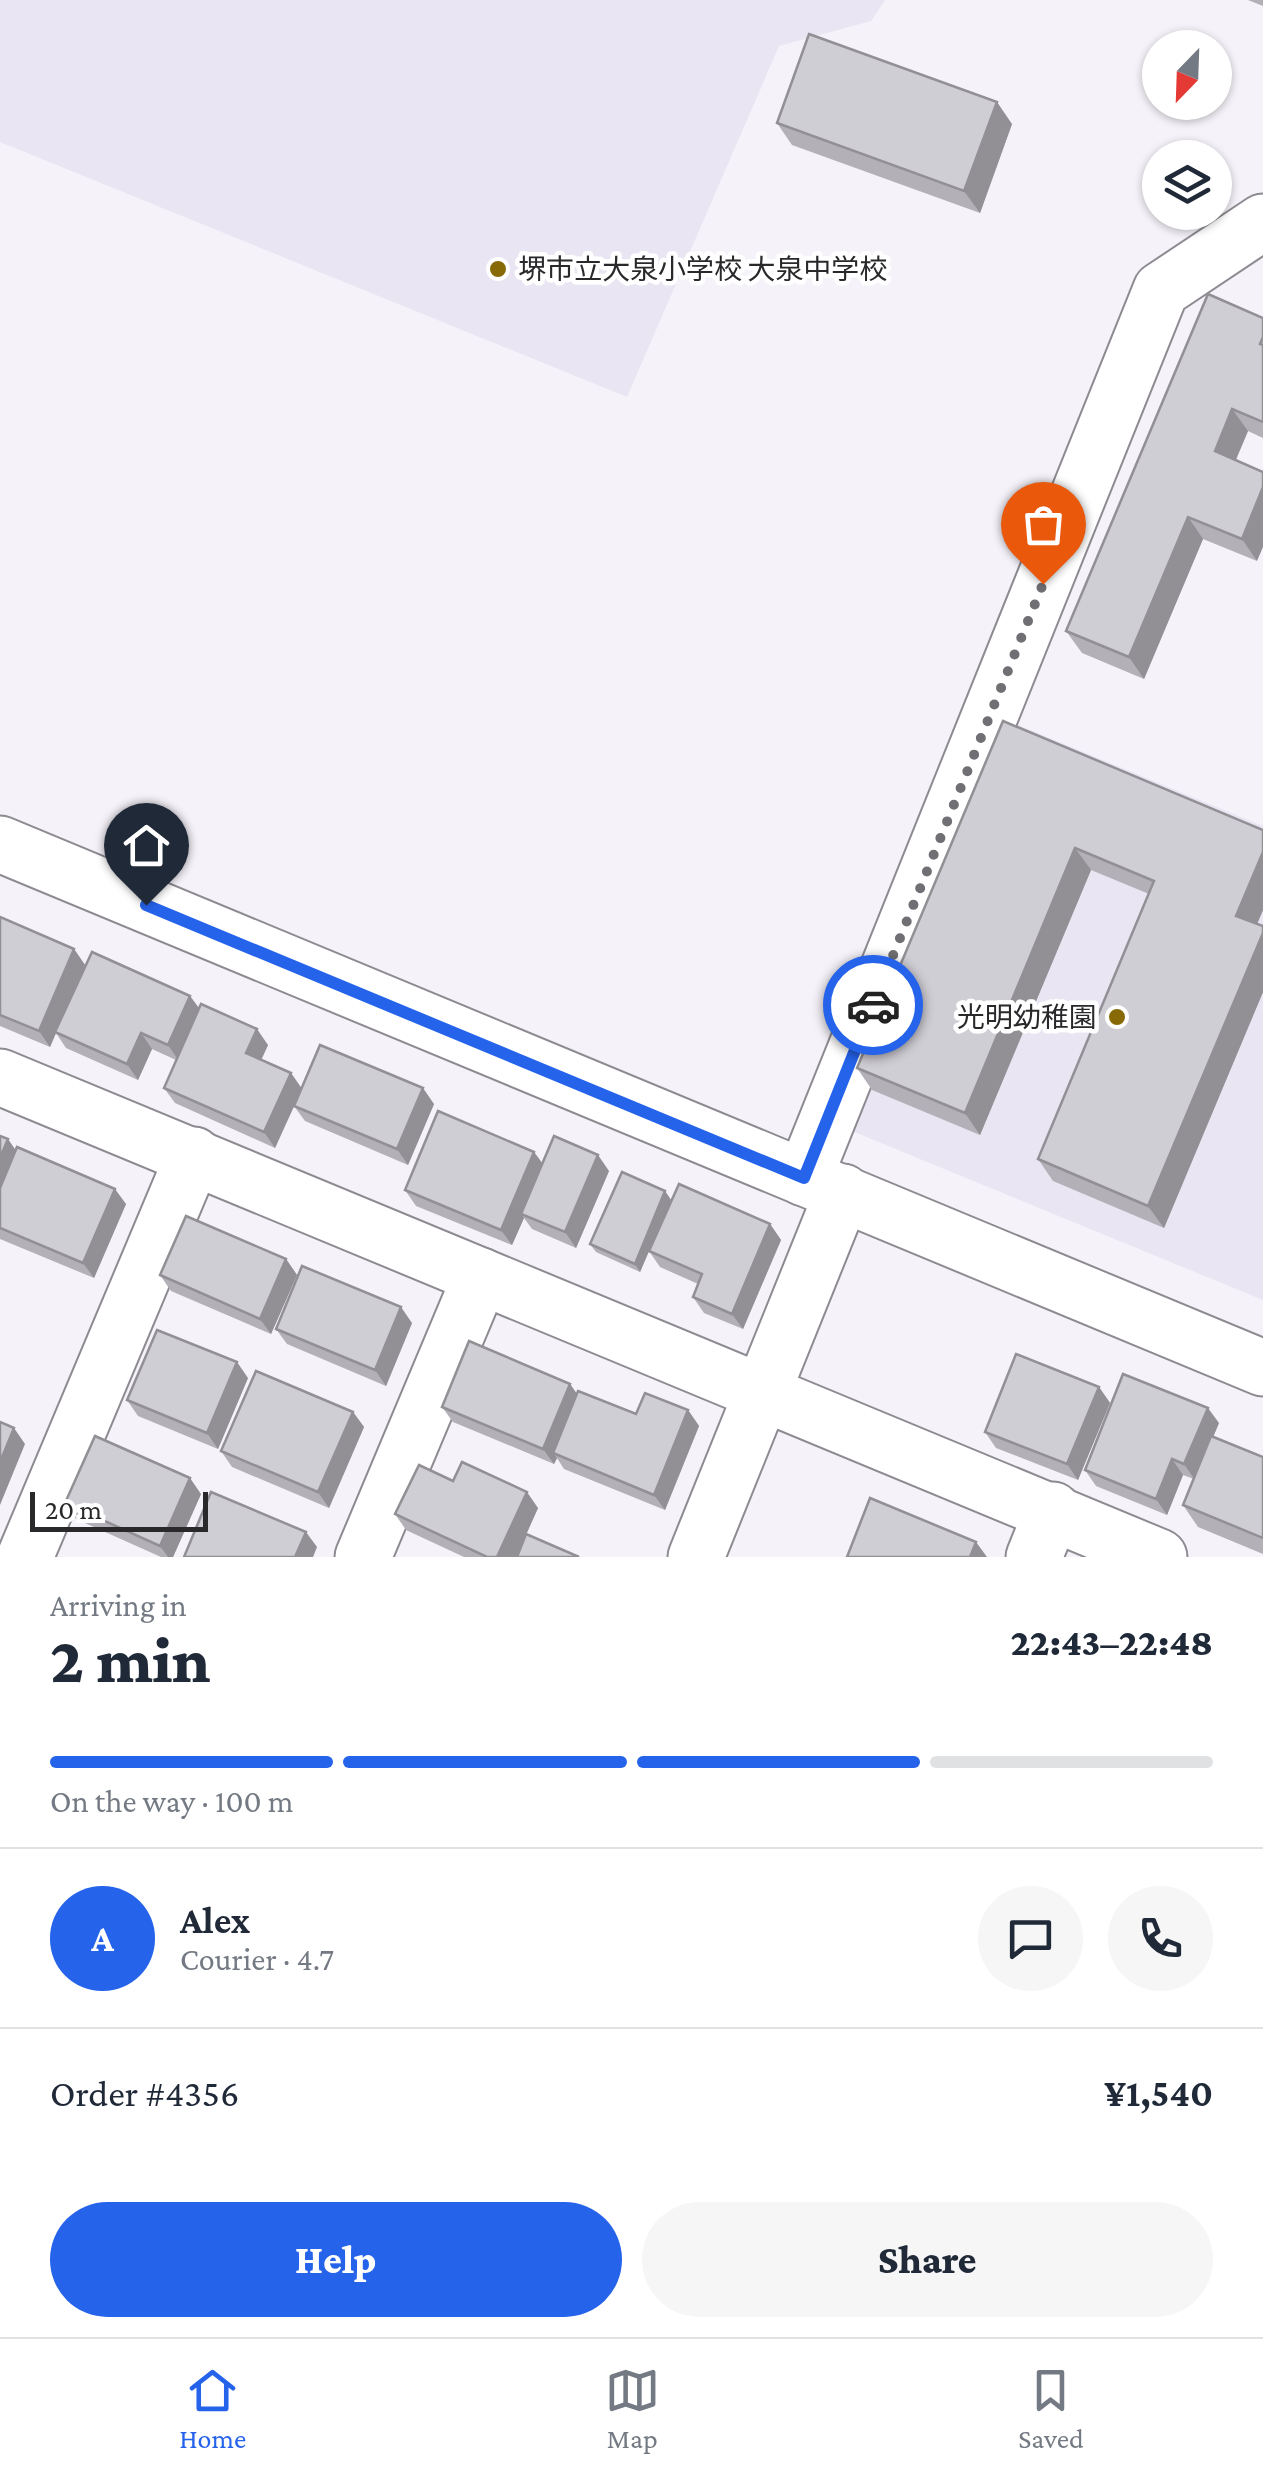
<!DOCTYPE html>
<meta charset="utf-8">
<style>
body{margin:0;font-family:"Crimson Pro","Noto Sans JP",serif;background:#f6f6f7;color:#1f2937;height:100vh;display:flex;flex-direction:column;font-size:38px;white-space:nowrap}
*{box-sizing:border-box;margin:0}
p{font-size:32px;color:#747a83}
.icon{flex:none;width:55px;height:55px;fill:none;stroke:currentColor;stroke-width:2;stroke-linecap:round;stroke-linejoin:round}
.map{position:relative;height:1557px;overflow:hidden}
.drawer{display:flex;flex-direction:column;background:#fff;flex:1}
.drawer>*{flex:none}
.needle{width:65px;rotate:203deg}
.controls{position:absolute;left:1142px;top:30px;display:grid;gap:20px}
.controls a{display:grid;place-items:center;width:90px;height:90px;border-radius:50%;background:#fff;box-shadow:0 2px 8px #0004;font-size:50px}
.scale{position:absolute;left:30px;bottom:25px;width:178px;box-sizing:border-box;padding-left:10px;border:5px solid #29282b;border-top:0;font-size:28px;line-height:35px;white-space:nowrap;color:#29282b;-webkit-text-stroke:8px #fff;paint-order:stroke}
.pin{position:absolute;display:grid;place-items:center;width:85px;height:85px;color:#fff;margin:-102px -42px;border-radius:50% 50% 50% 0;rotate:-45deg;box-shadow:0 0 10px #0007}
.pin .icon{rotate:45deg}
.courier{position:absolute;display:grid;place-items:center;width:100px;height:100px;margin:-50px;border:8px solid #2563eb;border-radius:50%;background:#fff;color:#222;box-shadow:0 2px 12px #0007}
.head em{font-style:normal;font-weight:800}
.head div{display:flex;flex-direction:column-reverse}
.head{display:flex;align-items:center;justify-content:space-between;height:170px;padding:0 50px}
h1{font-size:65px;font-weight:800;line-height:75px}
.bar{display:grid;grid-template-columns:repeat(4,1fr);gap:15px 10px;align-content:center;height:120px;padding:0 50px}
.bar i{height:12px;border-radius:8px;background:#e0e1e3}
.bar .selected{background:#2563eb}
.bar p{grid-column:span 4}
.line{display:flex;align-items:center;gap:25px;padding:0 50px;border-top:2px solid #e0e1e3}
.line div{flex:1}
.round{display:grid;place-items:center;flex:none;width:105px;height:105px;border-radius:52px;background:#f6f6f7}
.cta{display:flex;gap:20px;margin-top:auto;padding:20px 50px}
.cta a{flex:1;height:115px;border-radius:60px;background:#2563eb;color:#fff;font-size:40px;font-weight:800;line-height:115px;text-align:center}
.cta a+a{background:#f6f6f7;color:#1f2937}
.tab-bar{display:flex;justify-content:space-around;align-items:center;height:140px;border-top:2px solid #e0e1e3;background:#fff;font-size:28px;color:#747a83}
.tab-bar a{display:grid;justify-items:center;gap:5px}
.tab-bar .selected{color:#2563eb}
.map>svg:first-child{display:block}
</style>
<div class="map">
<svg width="1263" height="1557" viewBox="0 0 1263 1557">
<rect width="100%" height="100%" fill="#f5f2f9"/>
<g fill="#e9e5f3">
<path d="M0,0H885L871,21L779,46L627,397L0,142Z"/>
<path d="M1013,723L1263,826V1300L847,1129Z"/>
</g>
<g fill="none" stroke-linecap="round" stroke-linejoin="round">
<g stroke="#8d8a91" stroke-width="59">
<g id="minor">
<path d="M0,1077L1159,1557"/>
<path d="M804,1178L1161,290L1263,222"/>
<path d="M25,1557L194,1155"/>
<path d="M363,1557L481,1276"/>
<path d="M696,1557L843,1192"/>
<path d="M1034,1557L1053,1510"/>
</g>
</g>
<g stroke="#8d8a91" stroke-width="59">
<path id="tertiary" d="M0,844L1263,1368"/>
</g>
<use href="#minor" stroke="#fff" stroke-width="55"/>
<use href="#tertiary" stroke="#fff" stroke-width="55"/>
</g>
<g fill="#b3b1b7">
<path d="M1248,0H1263V6Z"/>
<path d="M777,123L1012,124L980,213L792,145Z"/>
<path d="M1263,318V438L1248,431L1236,460L1257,561L1203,539L1144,679L1082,653L1066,631Z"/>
<path d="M1003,721L1263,830V910L1257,924L1263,926V992L1164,1228L1053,1181L1038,1159L1149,894L1091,870L980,1135L872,1090L857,1068Z"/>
<path d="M0,917L74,949L85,965L190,996L199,1009L268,1045L261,1060L291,1073L302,1089L434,1104L408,1165L305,1121L294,1106L300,1091L275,1148L175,1103L164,1088L176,1060L152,1049L138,1080L66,1048L56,1033L50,1047L0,1026Z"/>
<path d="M0,1136L16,1151L126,1204L94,1278L0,1239Z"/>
<path d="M534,1152L542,1163L609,1171L576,1248L532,1229L524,1218L512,1245L416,1206L405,1190Z"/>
<path d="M665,1191L671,1200L770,1224L781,1240L743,1329L704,1313L693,1297L698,1284L660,1267L649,1251L640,1272L596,1252L590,1244Z"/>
<path d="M286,1259L297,1275L271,1334L171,1291L160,1275Z"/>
<path d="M412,1323L386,1386L287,1344L276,1329Z"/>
<path d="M248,1378L218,1449L138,1416L127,1400Z"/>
<path d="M570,1384L577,1394L636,1414L688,1410L699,1426L665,1510L564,1469L557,1458L554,1464L453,1422L442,1407Z"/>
<path d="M1099,1387L1110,1403L1078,1480L996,1448L985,1432Z"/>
<path d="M353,1412L364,1427L329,1508L232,1467L221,1451Z"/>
<path d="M1219,1423L1213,1437L1263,1457V1554L1198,1527L1183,1505L1194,1479L1183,1475L1167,1515L1096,1486L1085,1470Z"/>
<path d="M453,1481L538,1508L516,1557H464L406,1530L395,1514Z"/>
<path d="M201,1494L173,1557H161L76,1519L65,1503Z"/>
</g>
<g fill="#929095">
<path d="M997,102L1012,124L980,213L964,191Z"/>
<path d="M1232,409L1248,431L1230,473L1215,451Z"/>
<path d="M1263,487V547L1257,561L1242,539Z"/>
<path d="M1188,517L1203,539L1144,679L1129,657Z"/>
<path d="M1075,848L1091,870L980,1135L965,1113Z"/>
<path d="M1263,852V910L1251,938L1236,916Z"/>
<path d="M1263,933V992L1164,1228L1148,1206Z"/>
<path d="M74,949L85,965L50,1047L39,1031Z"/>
<path d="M190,996L202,1012L179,1061L168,1045Z"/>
<path d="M257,1029L268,1045L257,1069L246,1053Z"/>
<path d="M141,1033L152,1049L138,1080L127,1064Z"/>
<path d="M291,1073L302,1089L275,1148L264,1132Z"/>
<path d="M423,1088L434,1104L408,1165L397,1149Z"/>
<path d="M8,1139L19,1155L0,1202V1158Z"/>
<path d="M534,1152L545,1167L521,1214L524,1218L512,1245L501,1230Z"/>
<path d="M598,1155L609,1171L576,1248L565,1232Z"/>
<path d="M115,1189L126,1204L94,1278L83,1263Z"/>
<path d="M665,1191L671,1200L640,1272L635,1264Z"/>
<path d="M770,1224L781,1240L743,1329L732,1314Z"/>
<path d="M286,1259L297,1275L271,1334L260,1319Z"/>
<path d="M401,1307L412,1323L386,1386L375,1370Z"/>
<path d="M237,1362L248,1378L218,1449L207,1433Z"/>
<path d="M570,1384L581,1400L553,1453L557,1458L554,1464L543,1449Z"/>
<path d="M1099,1387L1110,1403L1078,1480L1067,1464Z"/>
<path d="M1208,1408L1219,1423L1195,1480L1184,1464Z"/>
<path d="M688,1410L699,1426L665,1510L654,1495Z"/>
<path d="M353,1412L364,1427L329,1508L318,1492Z"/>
<path d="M14,1428L25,1444L0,1505V1462Z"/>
<path d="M1172,1459L1183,1475L1167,1515L1156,1499Z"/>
<path d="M190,1478L201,1494L173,1557H168L160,1546Z"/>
<path d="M527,1492L538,1508L516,1557H497Z"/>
<path d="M306,1532L317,1547L313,1557H295Z"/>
<path d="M976,1542L987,1557H970Z"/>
</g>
<g fill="#d0ced5" stroke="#929095" stroke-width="2.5">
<path d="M809,34L997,102L964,191L777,123Z"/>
<path d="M1208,294L1263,318V337L1260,344L1263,345V422L1232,409L1215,451L1263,472V487L1242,539L1188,517L1129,657L1066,631Z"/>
<path d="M1003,721L1263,830V852L1236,916L1263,926V933L1148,1206L1038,1159L1154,881L1075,848L965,1113L857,1068Z"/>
<path d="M0,917L74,949L39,1031L0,1015Z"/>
<path d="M92,952L190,996L168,1045L141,1033L127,1064L55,1032Z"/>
<path d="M201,1004L257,1029L246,1053L291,1073L264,1132L164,1088Z"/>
<path d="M320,1045L423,1088L397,1149L294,1106Z"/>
<path d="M438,1111L534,1152L501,1230L405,1190Z"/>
<path d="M0,1136L8,1139L0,1158Z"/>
<path d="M554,1136L598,1155L565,1232L521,1214Z"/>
<path d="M17,1147L115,1189L83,1263L0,1228V1188Z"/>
<path d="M622,1172L665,1191L635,1264L590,1244Z"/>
<path d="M679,1184L770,1224L732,1314L693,1297L702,1274L649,1251Z"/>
<path d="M186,1216L286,1259L260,1319L160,1275Z"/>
<path d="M302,1266L401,1307L375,1370L276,1329Z"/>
<path d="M157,1330L237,1362L207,1433L127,1400Z"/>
<path d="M469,1341L570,1384L543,1449L442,1407Z"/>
<path d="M1016,1354L1099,1387L1067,1464L985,1432Z"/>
<path d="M256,1371L353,1412L318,1492L221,1451Z"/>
<path d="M1123,1374L1208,1408L1184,1464L1172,1459L1156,1499L1085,1470Z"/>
<path d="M578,1391L636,1414L645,1393L688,1410L654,1495L553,1453Z"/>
<path d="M0,1422L14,1428L0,1462Z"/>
<path d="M95,1436L190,1478L160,1546L65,1503Z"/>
<path d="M1211,1436L1263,1457V1538L1183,1505Z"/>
<path d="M462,1462L527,1492L497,1557H487L395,1514L419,1465L453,1481Z"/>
<path d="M211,1492L306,1532L295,1557H184Z"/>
<path d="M870,1498L976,1542L970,1557H847Z"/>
<path d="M526,1534L579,1557H517Z"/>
</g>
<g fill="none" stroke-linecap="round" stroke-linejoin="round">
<path stroke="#706f73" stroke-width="10" stroke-dasharray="0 18" d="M873,1005L1043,584"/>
<path stroke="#2563eb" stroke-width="12" d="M146,905L804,1178L873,1005"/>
</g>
<g fill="#876a06" stroke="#fff" stroke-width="4">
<circle cx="498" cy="269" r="10"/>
<circle cx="1117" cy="1017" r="10"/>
</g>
<g text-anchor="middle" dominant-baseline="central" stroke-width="9" stroke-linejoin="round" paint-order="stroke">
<g font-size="28" fill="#29282b" stroke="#fff" text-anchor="start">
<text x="518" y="269">堺市立大泉小学校 大泉中学校</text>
<text x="1097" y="1017" text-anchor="end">光明幼稚園</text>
</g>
</g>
</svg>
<div class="controls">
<a><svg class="needle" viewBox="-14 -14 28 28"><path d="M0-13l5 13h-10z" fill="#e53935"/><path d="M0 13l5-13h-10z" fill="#747a83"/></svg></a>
<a><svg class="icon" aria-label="layers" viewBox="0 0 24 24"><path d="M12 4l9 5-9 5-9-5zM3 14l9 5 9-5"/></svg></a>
</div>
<div class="scale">20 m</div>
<div class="pin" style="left:1043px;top:584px;background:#ea580c"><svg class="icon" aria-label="bag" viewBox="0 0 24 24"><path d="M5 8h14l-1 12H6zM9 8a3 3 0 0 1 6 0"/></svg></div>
<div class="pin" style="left:146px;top:905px;background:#1f2937"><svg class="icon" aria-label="home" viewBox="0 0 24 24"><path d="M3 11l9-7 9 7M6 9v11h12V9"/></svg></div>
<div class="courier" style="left:873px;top:1005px"><svg class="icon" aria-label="car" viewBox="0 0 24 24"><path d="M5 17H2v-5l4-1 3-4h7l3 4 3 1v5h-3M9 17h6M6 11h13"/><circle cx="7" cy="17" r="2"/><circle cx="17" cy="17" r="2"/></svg></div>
</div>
<section class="drawer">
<div class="head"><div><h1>2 min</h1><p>Arriving in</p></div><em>22:43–22:48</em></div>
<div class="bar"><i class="selected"></i><i class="selected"></i><i class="selected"></i><i></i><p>On the way · 100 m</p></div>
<div class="line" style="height:180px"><b class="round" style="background:#2563eb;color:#fff">A</b><div><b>Alex</b><p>Courier · 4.7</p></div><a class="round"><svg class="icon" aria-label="chat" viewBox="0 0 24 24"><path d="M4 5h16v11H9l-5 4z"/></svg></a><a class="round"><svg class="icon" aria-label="phone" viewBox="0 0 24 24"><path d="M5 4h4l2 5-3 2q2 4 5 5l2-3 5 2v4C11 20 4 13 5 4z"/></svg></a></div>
<div class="line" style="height:130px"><div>Order #4356</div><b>¥1,540</b></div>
<div class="cta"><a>Help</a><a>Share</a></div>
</section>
<nav class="tab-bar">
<a class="selected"><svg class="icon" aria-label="home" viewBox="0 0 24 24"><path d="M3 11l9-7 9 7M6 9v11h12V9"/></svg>Home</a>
<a><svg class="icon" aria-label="map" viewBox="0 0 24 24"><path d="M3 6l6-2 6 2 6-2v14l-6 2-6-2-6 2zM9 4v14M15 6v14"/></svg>Map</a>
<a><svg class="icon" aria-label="saved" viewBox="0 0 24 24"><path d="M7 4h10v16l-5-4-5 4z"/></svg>Saved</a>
</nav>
